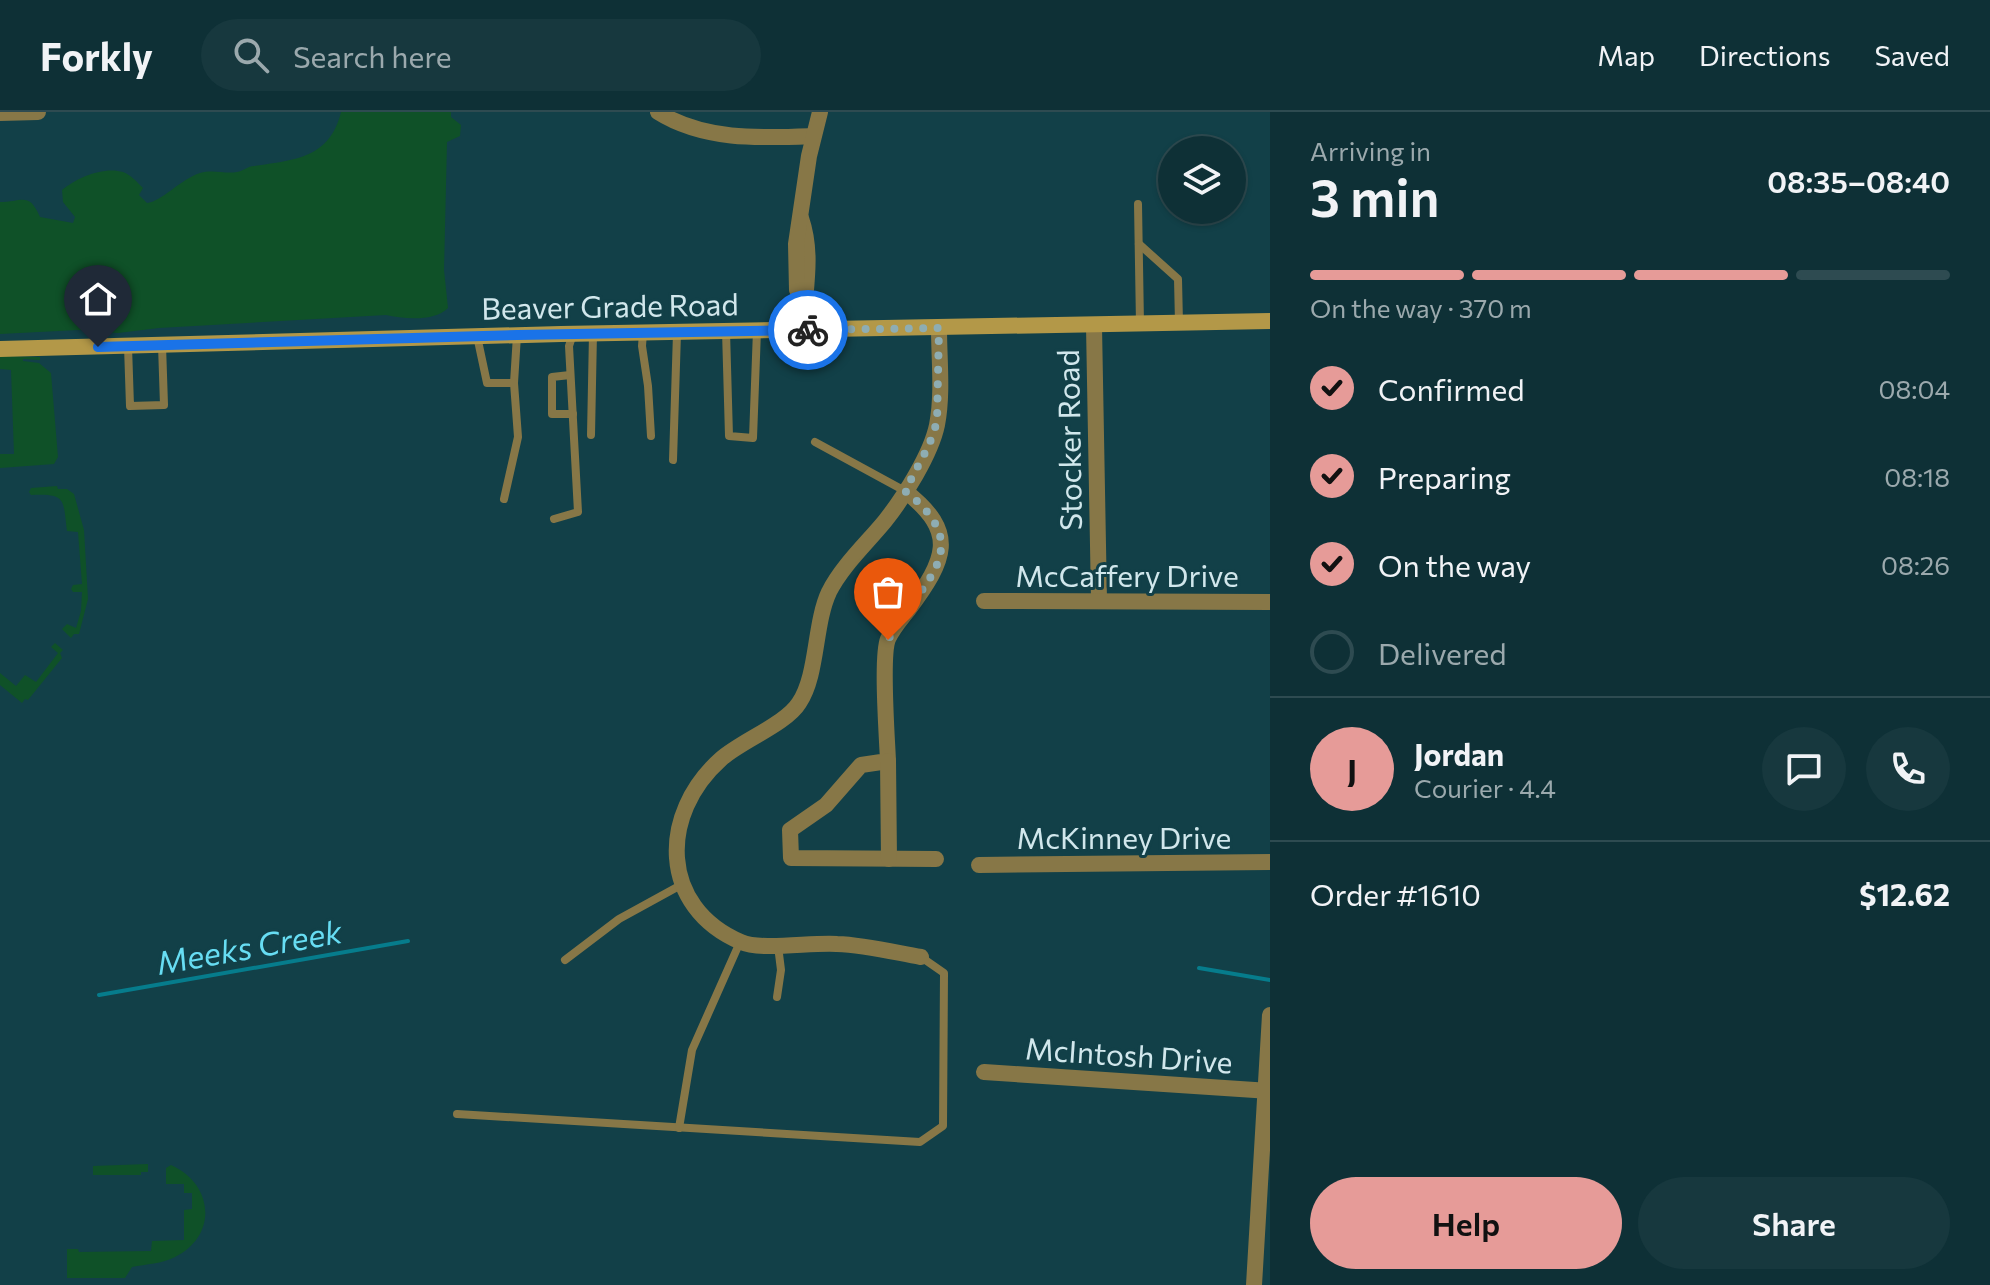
<!DOCTYPE html>
<meta charset="utf-8">
<style>
body{margin:0;font-family:Commissioner,sans-serif;background:#17383e;color:#f1f3f6;height:100vh;display:flex;flex-direction:column;font-size:30px;white-space:nowrap}
*{box-sizing:border-box;margin:0}
p{font-size:26px;color:#9ba9ad}
.icon{flex:none;width:44px;height:44px;fill:none;stroke:currentColor;stroke-width:2;stroke-linecap:round;stroke-linejoin:round}
.map{position:relative;flex:1;overflow:hidden}
.sheet{display:flex;flex-direction:column;background:#0e3036;width:720px}
.sheet>*{flex:none}
.tools{position:absolute;left:1158px;top:24px;display:grid;gap:16px}
.tools a{display:grid;place-items:center;width:88px;height:88px;border-radius:50%;background:#0e3036;box-shadow:0 2px 6px #0004,0 0 0 2px #2e4b51;font-size:40px}
.pin{position:absolute;display:grid;place-items:center;width:68px;height:68px;color:#fff;margin:-82px -34px;border-radius:50% 50% 50% 0;rotate:-45deg;box-shadow:0 0 8px #0007}
.pin .icon{rotate:45deg}
.courier{position:absolute;display:grid;place-items:center;width:80px;height:80px;margin:-40px;border:6px solid #1a73e8;border-radius:50%;background:#fff;color:#222;box-shadow:0 2px 10px #0007}
.headline em{font-style:normal;font-weight:600}
.headline div{display:flex;flex-direction:column-reverse}
.headline{display:flex;align-items:center;justify-content:space-between;height:136px;padding:0 40px}
h1{font-size:52px;font-weight:600;line-height:60px}
.bar{display:grid;grid-template-columns:repeat(4,1fr);gap:12px 8px;align-content:center;height:96px;padding:0 40px}
.bar i{height:10px;border-radius:6px;background:#2e4b51}
.bar .active{background:#e69b98}
.bar p{grid-column:span 4}
.line{display:flex;align-items:center;gap:20px;padding:0 40px;border-top:2px solid #2e4b51}
.line div{flex:1}
.round{display:grid;place-items:center;flex:none;width:84px;height:84px;border-radius:42px;background:#17383e}
ol{padding:0 40px;list-style:none}
li{display:flex;align-items:center;gap:24px;height:88px}
li p{margin-inline-start:auto}
li .icon{padding:8px;border-radius:50%;background:#e69b98;color:#111;stroke-width:4}
li:last-child{color:#9ba9ad}
li i{width:44px;height:44px;border:4px solid #2e4b51;border-radius:50%}
.button{display:flex;gap:16px;margin-top:auto;padding:16px 40px}
.button a{flex:1;height:92px;border-radius:48px;background:#e69b98;color:#111;font-size:32px;font-weight:600;line-height:92px;text-align:center}
.button a+a{background:#17383e;color:#f1f3f6}
header{display:flex;align-items:center;gap:48px;box-sizing:border-box;height:112px;padding:0 40px;background:#0e3036;border-bottom:2px solid #2e4b51}
header strong{font-size:38px}
nav{display:flex;gap:44px;margin-inline-start:auto;font-size:28px}
.search{width:560px;height:72px;background:#17383e;display:flex;align-items:center;gap:20px;box-sizing:border-box;padding:0 28px;border-radius:44px;color:#9ba9ad;font-size:30px}
main{display:flex;flex:1;min-height:0}
.map>svg:first-child{display:block}
</style>
<header>
<strong>Forkly</strong>
<div class="search"><svg class="icon" aria-label="search" viewBox="0 0 24 24"><circle cx="10" cy="10" r="6"/><path d="M15 15l6 6"/></svg>Search here</div>
<nav><a>Map</a><a>Directions</a><a>Saved</a></nav>
</header>
<main>
<div class="map">
<svg width="1270" height="1173" viewBox="0 0 1270 1173">
<rect width="100%" height="100%" fill="#124048"/>
<g fill="#0f5128">
<path d="M341,0H451V5L461,13L460,24L447,30L444,158L448,196C434,210 404,207 386,203L159,216L118,221L78,218L0,222V90C22,90 29,79 40,105L73,111L75,105L63,90L62,78C76,66 104,54 123,60C131,63 137,70 143,76L139,83L147,91C161,90 181,67 200,61C213,57 224,62 237,60C243,59 248,54 254,54C295,48 330,46 341,0Z"/>
<path d="M0,244L40,245V248L23,247V249L39,251L51,261L58,345L54,352L0,356V342H14L11,258L0,257Z"/>
<path d="M57,374L58,377H67L74,382L84,418L88,487L79,522H74L71,526L62,517L67,512L76,516L81,499L82,480H73L71,477L73,473L82,472L78,420L67,419C63,386 66,382 31,383L29,380L31,376Z"/>
<path d="M55,531L63,538L60,541L62,546L28,588L25,587L22,591L0,573V561L16,574L25,563L36,570L58,541L51,535Z"/>
<path d="M148,1052V1060H141V1063H93V1054Z"/>
<path d="M171,1053C214,1072 218,1124 175,1145C162,1152 146,1152 132,1155L125,1166H67V1137H78L79,1140L151,1139L152,1129L184,1128V1098L192,1097V1081H184V1072H166V1056Z"/>
</g>
<g fill="none" stroke-linecap="round" stroke-linejoin="round">
<g stroke="#067c8c" stroke-width="4">
<path d="M1199,856L1270,868"/>
<path d="M99,883L408,829"/>
</g>
<g stroke="#877747" stroke-width="8">
<path d="M1138,92L1140,212"/>
<path d="M1139,132L1178,167L1179,211"/>
<path d="M726,219L729,324L753,326L757,218"/>
<path d="M643,221L642,234L648,274L651,324"/>
<path d="M477,224L487,271H514L517,223"/>
<path d="M128,234L130,294L164,293L162,233"/>
<path d="M570,263L552,265V302H573"/>
<path d="M591,323L593,221"/>
<path d="M815,330L905,379"/>
<path d="M673,348L677,221"/>
<path d="M504,387L518,325L514,271"/>
<path d="M554,407L578,400L569,234L573,222"/>
<path d="M565,848L619,807L681,773"/>
<path d="M777,885L781,858L778,834"/>
<path d="M457,1002L920,1030L943,1014L944,861L921,845"/>
<path d="M679,1016L692,938L740,830"/>
</g>
<g stroke="#877747" stroke-width="16">
<path d="M658,0C704,29 761,26 813,24"/>
<path d="M0,1L38,0"/>
<path d="M801,106C814,144 804,179 803,218"/>
<path d="M804,189L797,178L796,132L809,44L820,0"/>
<path d="M1094,214L1099,488"/>
<path d="M905,379C959,421 945,448 909,497C902,506 893,516 888,527C881,544 887,625 888,649L861,653L826,693L790,718L791,746L936,747"/>
<path d="M984,489L1270,490"/>
<path d="M888,649L889,747"/>
<path d="M979,753L1270,750"/>
<path d="M921,845C893,840 865,833 837,832C812,830 761,839 741,830C659,795 659,702 721,647C741,629 786,612 799,591C818,563 814,512 829,480C842,454 867,431 885,409C904,385 931,342 937,313C943,282 939,247 939,216"/>
<path d="M984,960L1270,979"/>
<path d="M1254,1173L1270,903"/>
</g>
<path stroke="#b39848" stroke-width="16" d="M0,237L561,222L1270,209"/>
</g>
<g fill="none" stroke-linecap="round" stroke-linejoin="round">
<path stroke="#8eadb3" stroke-width="8" stroke-dasharray="0 14.4" d="M808,218L939,216L937,310L929,333L905,379C980,438 920,469 888,528"/>
<path stroke="#1a73e8" stroke-width="10" d="M98,235L517,223L808,218"/>
</g>
<g text-anchor="middle" dominant-baseline="central" stroke-width="6" stroke-linejoin="round" paint-order="stroke">
<g font-size="30" fill="#d1e7ec" stroke="#124048">
<text transform="translate(610 193) rotate(-1)">Beaver Grade Road</text>
<text transform="translate(1068 328) rotate(-91)">Stocker Road</text>
<text x="1127" y="462">McCaffery Drive</text>
<text x="1124" y="724">McKinney Drive</text>
<text transform="translate(1129 942) rotate(4)">McIntosh Drive</text>
</g>
<g font-size="32" font-style="italic" fill="#67ddf3" stroke="#124048">
<text transform="translate(249 834) rotate(-10)">Meeks Creek</text>
</g>
</g>
</svg>
<div class="tools">
<a><svg class="icon" aria-label="layers" viewBox="0 0 24 24"><path d="M12 4l9 5-9 5-9-5zM3 14l9 5 9-5"/></svg></a>
</div>
<div class="pin" style="left:888px;top:528px;background:#ea580c"><svg class="icon" aria-label="bag" viewBox="0 0 24 24"><path d="M5 8h14l-1 12H6zM9 8a3 3 0 0 1 6 0"/></svg></div>
<div class="pin" style="left:98px;top:235px;background:#1f2937"><svg class="icon" aria-label="home" viewBox="0 0 24 24"><path d="M3 11l9-7 9 7M6 9v11h12V9"/></svg></div>
<div class="courier" style="left:808px;top:218px"><svg class="icon" aria-label="bike" viewBox="0 0 24 24"><circle cx="6" cy="16" r="4"/><circle cx="18" cy="16" r="4"/><path d="M6 16l4-8h5l3 8M10 8l3 8H6M13 5h3"/></svg></div>
</div>
<section class="sheet">
<div class="headline"><div><h1>3 min</h1><p>Arriving in</p></div><em>08:35–08:40</em></div>
<div class="bar"><i class="active"></i><i class="active"></i><i class="active"></i><i></i><p>On the way · 370 m</p></div>
<ol>
<li><svg class="icon" aria-label="check" viewBox="0 0 24 24"><path d="M5 12l5 5 9-10"/></svg>Confirmed<p>08:04</p></li>
<li><svg class="icon" aria-label="check" viewBox="0 0 24 24"><path d="M5 12l5 5 9-10"/></svg>Preparing<p>08:18</p></li>
<li><svg class="icon" aria-label="check" viewBox="0 0 24 24"><path d="M5 12l5 5 9-10"/></svg>On the way<p>08:26</p></li>
<li><i></i>Delivered</li>
</ol>
<div class="line" style="height:144px"><b class="round" style="background:#e69b98;color:#111">J</b><div><b>Jordan</b><p>Courier · 4.4</p></div><a class="round"><svg class="icon" aria-label="chat" viewBox="0 0 24 24"><path d="M4 5h16v11H9l-5 4z"/></svg></a><a class="round"><svg class="icon" aria-label="phone" viewBox="0 0 24 24"><path d="M5 4h4l2 5-3 2q2 4 5 5l2-3 5 2v4C11 20 4 13 5 4z"/></svg></a></div>
<div class="line" style="height:104px"><div>Order #1610</div><b>$12.62</b></div>
<div class="button"><a>Help</a><a>Share</a></div>
</section>
</main>
